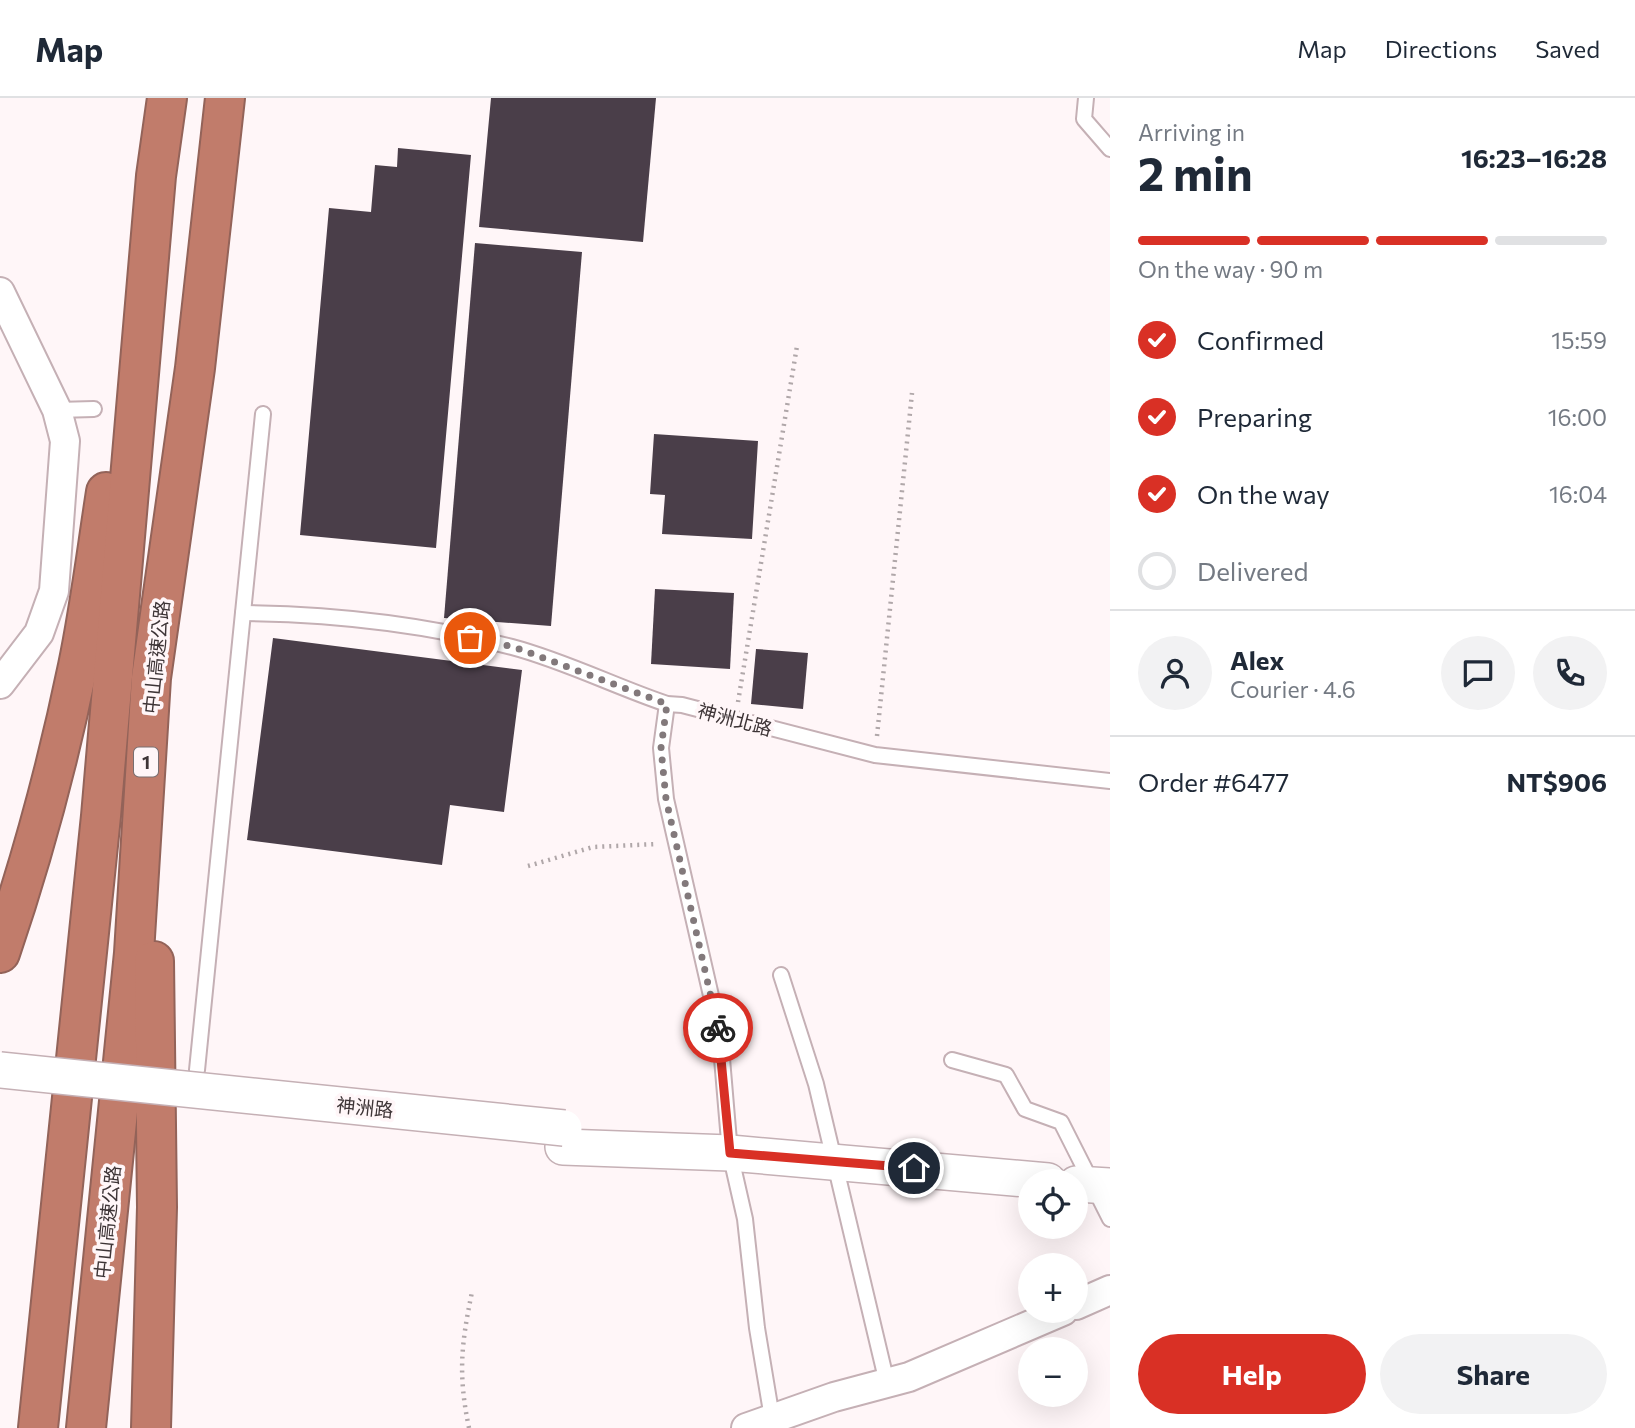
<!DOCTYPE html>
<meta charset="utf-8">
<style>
body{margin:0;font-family:Commissioner,"Noto Sans TC",sans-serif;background:#f2f2f3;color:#1f2937;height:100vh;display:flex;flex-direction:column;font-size:26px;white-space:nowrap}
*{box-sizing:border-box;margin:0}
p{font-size:23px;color:#747a83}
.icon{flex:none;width:38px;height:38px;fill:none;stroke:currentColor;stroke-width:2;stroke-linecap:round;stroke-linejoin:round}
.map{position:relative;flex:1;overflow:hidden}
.panel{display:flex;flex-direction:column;background:#fff;width:525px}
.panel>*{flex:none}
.buttons{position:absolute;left:1018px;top:1071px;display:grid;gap:14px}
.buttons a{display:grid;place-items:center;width:70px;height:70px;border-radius:50%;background:#fff;box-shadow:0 7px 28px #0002;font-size:35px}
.pin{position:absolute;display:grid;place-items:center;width:60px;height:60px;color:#fff;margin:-30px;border:4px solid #fff;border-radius:50%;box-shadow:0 2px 7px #0007}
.courier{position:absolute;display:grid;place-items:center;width:70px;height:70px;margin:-35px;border:5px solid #d93025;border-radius:50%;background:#fff;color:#222;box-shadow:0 2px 9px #0007}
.overview em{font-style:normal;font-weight:700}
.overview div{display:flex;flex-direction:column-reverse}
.overview{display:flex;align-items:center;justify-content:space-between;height:119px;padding:0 28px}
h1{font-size:46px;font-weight:700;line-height:52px}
.bar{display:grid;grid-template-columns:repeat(4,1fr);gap:10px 7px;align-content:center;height:84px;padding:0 28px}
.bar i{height:9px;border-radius:5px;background:#e0e1e3}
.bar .selected{background:#d93025}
.bar p{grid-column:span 4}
.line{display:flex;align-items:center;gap:18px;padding:0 28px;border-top:2px solid #e0e1e3}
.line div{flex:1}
.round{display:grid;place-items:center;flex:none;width:74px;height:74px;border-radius:37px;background:#f2f2f3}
ol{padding:0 28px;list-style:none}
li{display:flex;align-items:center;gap:21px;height:77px}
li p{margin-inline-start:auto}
li .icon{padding:7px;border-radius:50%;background:#d93025;color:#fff;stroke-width:4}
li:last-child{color:#747a83}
li i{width:38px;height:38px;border:4px solid #e0e1e3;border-radius:50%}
.cta{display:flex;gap:14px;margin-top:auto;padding:14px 28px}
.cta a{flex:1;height:80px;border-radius:42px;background:#d93025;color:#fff;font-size:28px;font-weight:700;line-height:80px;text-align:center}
.cta a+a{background:#f2f2f3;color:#1f2937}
header{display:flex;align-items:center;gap:42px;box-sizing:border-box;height:98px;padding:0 35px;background:#fff;border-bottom:2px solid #e0e1e3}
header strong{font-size:33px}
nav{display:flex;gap:38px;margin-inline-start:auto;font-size:24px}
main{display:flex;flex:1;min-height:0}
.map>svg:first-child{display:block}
</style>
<header>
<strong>Map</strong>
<nav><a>Map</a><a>Directions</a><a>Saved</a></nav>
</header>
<main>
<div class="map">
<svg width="1110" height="1330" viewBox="0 0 1110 1330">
<rect width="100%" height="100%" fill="#fff6f8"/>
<g fill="#4a3e49">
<path d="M491,0H656L643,144L479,129Z"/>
<path d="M398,50L471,57L436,450L300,437L329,110L371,114L375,67L397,69Z"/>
<path d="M475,145L582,154L551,528L444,520Z"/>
<path d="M654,336L758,343L752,441L662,436L665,397L650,396Z"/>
<path d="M655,491L734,495L730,571L651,566Z"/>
<path d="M273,540L522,572L504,714L450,707L442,767L247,742Z"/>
<path d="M756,551L808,555L803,611L751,606Z"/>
</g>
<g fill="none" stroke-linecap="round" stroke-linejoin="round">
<g stroke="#c5b0b5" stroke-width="18">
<g id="service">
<path d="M1086,0L1084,21L1110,51"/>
<path d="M57,312L94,311"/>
<path d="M243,515C333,516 424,526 512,549C565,563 616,589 667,606L682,607L875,657L1110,683"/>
<path d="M667,606L661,650L666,701L720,937L730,1055L745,1121L757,1230L773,1326"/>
<path d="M781,877L816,986L887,1285"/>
<path d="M952,962L1006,977L1025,1011L1061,1024L1110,1121"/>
<path d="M197,972L263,316"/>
</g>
</g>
<g stroke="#c5b0b5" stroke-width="32">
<g id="minor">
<path d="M0,194L57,312L65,343L54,493L39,535L0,586"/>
<path d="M1076,1207L1110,1192"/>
<path d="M746,1330L834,1299L909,1279L1063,1213"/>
</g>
</g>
<g stroke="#c5b0b5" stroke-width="38">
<g id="tertiary">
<path d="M563,1049L730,1055L1048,1083"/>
<path d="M1076,1086L1110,1088"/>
</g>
</g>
<g stroke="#936359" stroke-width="42">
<g id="motorway">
<path d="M0,855C32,761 58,665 78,568C90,510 97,452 106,394"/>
<path d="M38,1330L101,718L156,78L167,0"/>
<path d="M86,1330L134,855L151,580L195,270L225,0"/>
<path d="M151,1330L157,1109L154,863"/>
</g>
</g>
<g stroke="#b0a7a9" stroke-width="4.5" stroke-dasharray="2 5" stroke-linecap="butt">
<path d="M738,604L797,248"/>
<path d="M877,638L912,295"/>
<path d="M528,768L593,749L657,746"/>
<path d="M469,1330C458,1277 461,1247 472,1194"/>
</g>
<use href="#service" stroke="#fff" stroke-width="14"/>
<use href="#minor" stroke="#fff" stroke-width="28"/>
<use href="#tertiary" stroke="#fff" stroke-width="35"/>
<use href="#motorway" stroke="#c17c6b" stroke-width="38"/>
<g stroke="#c5b0b5" stroke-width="38" stroke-linecap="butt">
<path id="tertiary-bridge" d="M0,972L564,1030"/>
</g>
<use href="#tertiary-bridge" stroke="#fff" stroke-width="35"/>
</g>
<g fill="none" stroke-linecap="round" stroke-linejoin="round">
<path stroke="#82797b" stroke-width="7" stroke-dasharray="0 12.6" d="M470,540L514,549L667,606L661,650L666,701L718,930"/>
<path stroke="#d93025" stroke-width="9" d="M718,930L730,1055L914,1070"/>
</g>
<g text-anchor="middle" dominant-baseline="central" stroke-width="7" stroke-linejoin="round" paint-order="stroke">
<rect fill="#fff6f8" stroke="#786f71" stroke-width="2" x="134" y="649.5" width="24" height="29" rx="5"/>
<g font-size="18" font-weight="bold" fill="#3e3537">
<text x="146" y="664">1</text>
</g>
<g font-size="19" fill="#3e3537" stroke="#fff6f8">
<text transform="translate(156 559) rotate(-84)">中山高速公路</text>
<text transform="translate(735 621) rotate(15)">神洲北路</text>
<text transform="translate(365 1009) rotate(6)">神洲路</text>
<text transform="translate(107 1124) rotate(-84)">中山高速公路</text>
</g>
</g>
</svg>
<div class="buttons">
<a><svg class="icon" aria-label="locate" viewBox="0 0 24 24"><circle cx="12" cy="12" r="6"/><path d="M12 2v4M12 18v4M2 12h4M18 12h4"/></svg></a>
<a>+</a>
<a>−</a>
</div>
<div class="pin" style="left:470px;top:540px;background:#ea580c"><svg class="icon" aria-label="bag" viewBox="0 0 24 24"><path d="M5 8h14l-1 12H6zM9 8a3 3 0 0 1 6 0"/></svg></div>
<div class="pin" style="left:914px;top:1070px;background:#1f2937"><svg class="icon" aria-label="home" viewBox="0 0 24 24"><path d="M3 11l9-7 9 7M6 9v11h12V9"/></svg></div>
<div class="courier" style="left:718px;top:930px"><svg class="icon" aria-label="bike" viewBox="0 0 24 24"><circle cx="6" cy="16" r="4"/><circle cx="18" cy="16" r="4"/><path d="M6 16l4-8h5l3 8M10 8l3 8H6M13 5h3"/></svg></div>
</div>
<section class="panel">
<div class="overview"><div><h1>2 min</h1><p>Arriving in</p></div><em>16:23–16:28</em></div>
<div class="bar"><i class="selected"></i><i class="selected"></i><i class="selected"></i><i></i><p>On the way · 90 m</p></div>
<ol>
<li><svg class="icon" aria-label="check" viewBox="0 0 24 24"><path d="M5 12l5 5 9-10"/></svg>Confirmed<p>15:59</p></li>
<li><svg class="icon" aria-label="check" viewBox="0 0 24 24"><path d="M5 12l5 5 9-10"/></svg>Preparing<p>16:00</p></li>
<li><svg class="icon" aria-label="check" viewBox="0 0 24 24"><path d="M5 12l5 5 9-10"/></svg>On the way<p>16:04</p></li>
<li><i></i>Delivered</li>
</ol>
<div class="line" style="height:126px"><a class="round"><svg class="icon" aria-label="person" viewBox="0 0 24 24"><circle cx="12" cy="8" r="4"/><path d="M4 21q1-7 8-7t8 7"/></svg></a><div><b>Alex</b><p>Courier · 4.6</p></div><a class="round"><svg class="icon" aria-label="chat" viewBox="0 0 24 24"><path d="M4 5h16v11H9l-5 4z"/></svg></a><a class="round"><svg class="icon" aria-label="phone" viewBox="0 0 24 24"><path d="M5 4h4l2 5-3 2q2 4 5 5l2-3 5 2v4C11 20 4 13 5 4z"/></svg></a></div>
<div class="line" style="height:91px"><div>Order #6477</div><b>NT$906</b></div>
<div class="cta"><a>Help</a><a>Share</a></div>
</section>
</main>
